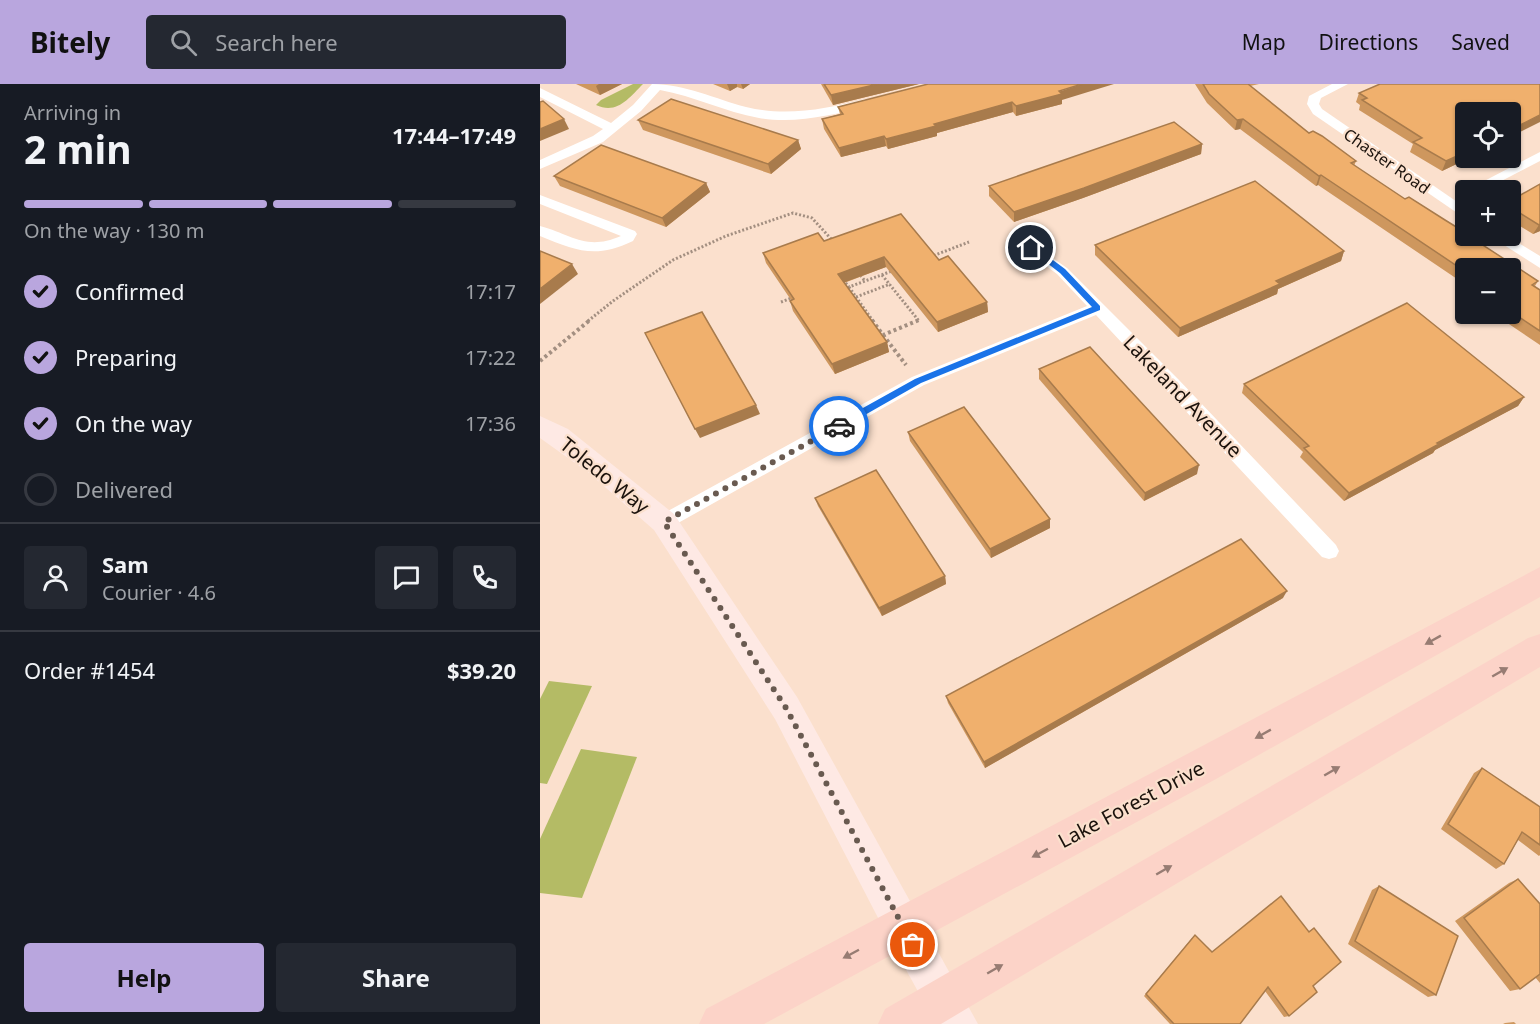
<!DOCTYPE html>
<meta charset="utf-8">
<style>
body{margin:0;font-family:"Noto Sans",sans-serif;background:#242831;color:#f1f3f6;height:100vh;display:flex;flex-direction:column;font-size:22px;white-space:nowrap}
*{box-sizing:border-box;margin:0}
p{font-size:20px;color:#9ea1a6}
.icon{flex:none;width:33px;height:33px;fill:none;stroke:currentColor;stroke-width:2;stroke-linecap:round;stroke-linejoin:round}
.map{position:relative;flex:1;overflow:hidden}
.details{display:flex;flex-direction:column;background:#171b24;width:540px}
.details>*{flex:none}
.tools{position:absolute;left:915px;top:18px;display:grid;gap:12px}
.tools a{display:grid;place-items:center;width:66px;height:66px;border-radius:6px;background:#171b24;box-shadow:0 2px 4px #0004;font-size:30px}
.pin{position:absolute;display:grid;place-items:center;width:51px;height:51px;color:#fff;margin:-26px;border:3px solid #fff;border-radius:50%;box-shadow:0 2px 6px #0007}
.courier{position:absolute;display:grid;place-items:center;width:60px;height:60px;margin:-30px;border:4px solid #1a73e8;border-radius:50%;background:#fff;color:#222;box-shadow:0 2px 8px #0007}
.summary em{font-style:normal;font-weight:700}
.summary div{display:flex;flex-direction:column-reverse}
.summary{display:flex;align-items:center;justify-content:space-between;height:102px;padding:0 24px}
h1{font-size:39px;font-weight:700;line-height:45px}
.bar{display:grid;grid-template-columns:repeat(4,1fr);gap:9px 6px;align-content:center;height:72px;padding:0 24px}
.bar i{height:8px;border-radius:4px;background:#363941}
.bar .current{background:#b9a6de}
.bar p{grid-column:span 4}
.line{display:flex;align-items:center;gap:15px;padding:0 24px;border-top:2px solid #363941}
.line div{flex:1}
.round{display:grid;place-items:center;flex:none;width:63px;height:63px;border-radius:6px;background:#242831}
ol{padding:0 24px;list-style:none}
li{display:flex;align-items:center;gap:18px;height:66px}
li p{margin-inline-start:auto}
li .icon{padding:6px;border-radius:50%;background:#b9a6de;color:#111;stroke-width:4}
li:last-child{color:#9ea1a6}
li i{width:33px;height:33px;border:3px solid #363941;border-radius:50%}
.button{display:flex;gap:12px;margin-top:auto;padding:12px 24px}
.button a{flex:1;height:69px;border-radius:6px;background:#b9a6de;color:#111;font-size:24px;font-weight:700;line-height:69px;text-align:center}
.button a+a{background:#242831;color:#f1f3f6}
header{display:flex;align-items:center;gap:36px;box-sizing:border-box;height:84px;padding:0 30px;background:#b9a6de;color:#111}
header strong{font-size:28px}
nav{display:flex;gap:33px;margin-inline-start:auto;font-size:21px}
.search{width:420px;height:54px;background:#242831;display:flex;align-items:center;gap:15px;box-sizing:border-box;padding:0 21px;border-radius:6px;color:#9ea1a6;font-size:22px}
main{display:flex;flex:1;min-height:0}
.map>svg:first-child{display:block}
</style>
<header>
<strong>Bitely</strong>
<div class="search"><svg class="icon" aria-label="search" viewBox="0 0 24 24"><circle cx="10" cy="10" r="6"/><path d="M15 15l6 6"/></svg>Search here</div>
<nav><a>Map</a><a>Directions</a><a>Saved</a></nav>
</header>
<main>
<section class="details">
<div class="summary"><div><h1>2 min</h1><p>Arriving in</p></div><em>17:44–17:49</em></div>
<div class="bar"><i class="current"></i><i class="current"></i><i class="current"></i><i></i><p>On the way · 130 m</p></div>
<ol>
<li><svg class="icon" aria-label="check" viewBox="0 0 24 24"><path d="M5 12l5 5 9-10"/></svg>Confirmed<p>17:17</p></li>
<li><svg class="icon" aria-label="check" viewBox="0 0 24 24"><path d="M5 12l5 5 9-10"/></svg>Preparing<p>17:22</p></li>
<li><svg class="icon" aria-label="check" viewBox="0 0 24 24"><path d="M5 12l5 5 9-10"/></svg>On the way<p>17:36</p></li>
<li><i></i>Delivered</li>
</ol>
<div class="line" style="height:108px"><a class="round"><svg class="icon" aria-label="person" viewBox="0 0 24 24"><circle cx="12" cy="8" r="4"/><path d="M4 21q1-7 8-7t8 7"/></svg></a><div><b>Sam</b><p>Courier · 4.6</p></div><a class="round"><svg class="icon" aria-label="chat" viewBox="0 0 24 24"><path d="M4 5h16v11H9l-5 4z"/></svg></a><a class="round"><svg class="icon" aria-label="phone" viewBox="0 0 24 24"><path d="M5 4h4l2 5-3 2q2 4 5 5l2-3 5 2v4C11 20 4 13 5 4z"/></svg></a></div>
<div class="line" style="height:78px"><div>Order #1454</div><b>$39.20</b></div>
<div class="button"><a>Help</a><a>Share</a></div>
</section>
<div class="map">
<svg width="1000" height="940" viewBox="0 0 1000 940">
<rect width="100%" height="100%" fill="#fbe0cd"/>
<g fill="#b4bb65">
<path d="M93,0H103C89,14 77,31 56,21L61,16Z"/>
<path d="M9,597L52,602L7,700L0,699V615Z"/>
<path d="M41,665L97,673L42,814L0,809V755Z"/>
</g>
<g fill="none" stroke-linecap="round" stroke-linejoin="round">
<g stroke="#a38f81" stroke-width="3" stroke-dasharray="2 2" stroke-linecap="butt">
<path d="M390,173L429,158"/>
<path d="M318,188L325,197"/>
<path d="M342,191L379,237"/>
<path d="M303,196L309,203L352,187"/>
<path d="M309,203L333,237"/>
<path d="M316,213L350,200"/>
<path d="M241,218L254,213"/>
<path d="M48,237L73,217L133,176L186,152L253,129L272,134L293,157"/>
</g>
<g stroke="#a38f81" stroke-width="4" stroke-dasharray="3 3" stroke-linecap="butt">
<path d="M332,236L343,251L379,236"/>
<path d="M343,251L366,281"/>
<path d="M0,277L50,236"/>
</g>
<g fill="#fff" fill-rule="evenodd">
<path d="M112,0C145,0 175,15 206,23C246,33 286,25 325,15L331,19L329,22C293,31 256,40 219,34C185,28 154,12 120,6L101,27L63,58L0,85V76L53,52L63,45L0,13V4L71,39L93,21Z"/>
<path d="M792,0H808L781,14L779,20L782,25L926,124V135L773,30L767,20L769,12Z"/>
<path d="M1000,68V77L944,106H927Z"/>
<path d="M0,111L95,147L97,150L93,157C55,175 37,167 0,152V142C33,151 46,167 81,152L0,120Z"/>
<path d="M950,152H967L1000,172V184Z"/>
<path d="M491,159L527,184L638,295L796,461L799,467L796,473L789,475L782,473L556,231L384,301L131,443L124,446L117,443L114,438L117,433L372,293L547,222L517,190L486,167L484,164L486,161Z"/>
</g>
<path fill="#fee9e4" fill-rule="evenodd" d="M0,332L28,345L134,430L257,613L438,940H396L349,855L235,635L114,446L49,389L0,354Z"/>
<g fill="#fcd3c8" fill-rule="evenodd">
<path d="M1000,483V513L676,695L224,940H159L166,925Z"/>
<path d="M1000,550V583L401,940H338L345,925L988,554Z"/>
</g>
</g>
<g fill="#ce975e">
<path d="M36,0H82L60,11Z"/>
<path d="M173,0H210L203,5L197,3L190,7Z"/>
<path d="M281,0H379L293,21Z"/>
<path d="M655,0H719L710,2L769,49L773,47L782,52L816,77L814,82L865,115L869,113L905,136L926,149V152H929L998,197L995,202L1000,206V261L954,230H970V184H926V201L778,101L776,102L700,45L695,46L667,19Z"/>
<path d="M819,9L926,74H929L902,87L870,68L873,60L819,26L820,21L816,18Z"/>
<path d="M522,16V20L476,32L473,28L397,49V52L348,65L346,62L301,73L284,45L282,35L300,30L298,23Z"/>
<path d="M98,36L258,56L261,65L231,90L103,46Z"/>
<path d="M662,60L661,70L543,114L474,138L449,112V102Z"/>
<path d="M14,92L166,99L170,108L126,143L20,102Z"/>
<path d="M1000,100V147L993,150L970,136V117Z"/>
<path d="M284,157L399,176L447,218L448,228L398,248L346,183L304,199L347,258L349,268L295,290L253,227L250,217L251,216L226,179L223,169Z"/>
<path d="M555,161L804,167L801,177L738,205L737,210L638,253L555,171Z"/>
<path d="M499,285L657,390L604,417L499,295Z"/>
<path d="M704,300L984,313L978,322L895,366L893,369L804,417L760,373L763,368L702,309Z"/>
<path d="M368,348L510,435V444L451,474L370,357Z"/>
<path d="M275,414L405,492L406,500L342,532L278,422Z"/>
<path d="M743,514L445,684L408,619L406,612Z"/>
<path d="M942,684L1000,723V771L999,772L978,756L964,780L956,785L901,745L934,689Z"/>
<path d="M978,795L1000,820V899L995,893L980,905L970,907L915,837L969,799Z"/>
<path d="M839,802L896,911L888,913L808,860L832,806Z"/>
<path d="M774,844L773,902L749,932L744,933L725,907L700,940H630L604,912L652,854L672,868L769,847Z"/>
<path d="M974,938L976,940H963L965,939Z"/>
</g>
<g fill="#a87b4c">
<path d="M59,0H82L60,11L56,2Z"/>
<path d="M187,0H197V3L190,7Z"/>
<path d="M201,0H210L203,5Z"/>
<path d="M338,0H379L293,21L291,11Z"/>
<path d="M542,0H574L522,16V20L476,32V22Z"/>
<path d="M472,18L473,28L397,49V52L348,65L346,55L394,40Z"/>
<path d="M1000,31V38L970,53V46Z"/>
<path d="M24,35L29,45L0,57V45Z"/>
<path d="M703,35L700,45L695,46L697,36Z"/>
<path d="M344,52L346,62L301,73L299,64Z"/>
<path d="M258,56L261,65L231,90L228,80Z"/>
<path d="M662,60L661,70L543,114L474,138V128Z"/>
<path d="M926,68V74H929L902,87L906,77Z"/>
<path d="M781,91L778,101L776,102L779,92Z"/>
<path d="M166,99L170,108L126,143L122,134Z"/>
<path d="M1000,140V147L993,150L999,141Z"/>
<path d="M804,167L801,177L738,205L737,210L638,253L640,244L736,197Z"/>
<path d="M344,173L346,183L300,200L298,190Z"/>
<path d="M32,180L38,190L0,220V205Z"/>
<path d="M447,218L448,228L398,248L397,238Z"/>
<path d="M347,258L349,268L295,290L292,280Z"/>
<path d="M984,313L978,322L895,366L893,369L804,417L809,409L897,359Z"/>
<path d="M216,321L220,330L160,354L155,345Z"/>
<path d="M659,381L657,390L604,417L605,409Z"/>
<path d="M510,435V444L451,474L450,465Z"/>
<path d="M405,492L406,500L342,532L339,524Z"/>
<path d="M747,507L743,514L445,684L444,678Z"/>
</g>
<g fill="#f0b06d" stroke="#a87b4c" stroke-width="1.5">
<path d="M284,0H338L291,11Z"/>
<path d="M388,0H542L519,7L522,10L476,22L472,18L394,40L396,42L346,55L344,52L299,64L282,35L303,30L298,23Z"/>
<path d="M663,0H708L769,49L773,47L782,52L816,77L811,79L865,115L869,113L905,136L926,149V152H929L998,197L992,201L1000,206V247L970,227V184H926V188L781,91L779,92L703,35L697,36L669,10Z"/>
<path d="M840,0H1000V31L970,46V28H926V68L906,77L873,58L882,54L822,16L827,14L819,9Z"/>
<path d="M131,15L258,56L228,80L98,36Z"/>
<path d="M3,17L24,35L0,45V18Z"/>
<path d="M634,38L662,60L544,104L474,128L449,102Z"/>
<path d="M61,61L166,99L122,134L14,92Z"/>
<path d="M715,97L804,167L736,197L740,200L640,244L555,161Z"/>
<path d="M1000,100V140L999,141L970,123V117Z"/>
<path d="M361,130L399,176L408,172L447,218L397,238L344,173L298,190L347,258L292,280L250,217L254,215L223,169L278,149L284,157Z"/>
<path d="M0,167L32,180L0,205Z"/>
<path d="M867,219L984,313L897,359L899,360L809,409L764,364L769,362L704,300Z"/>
<path d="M162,228L216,321L155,345L105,249Z"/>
<path d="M550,263L659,381L605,409L499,285Z"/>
<path d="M424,323L510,435L450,465L368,348Z"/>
<path d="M336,386L405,492L339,524L275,414Z"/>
<path d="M701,455L747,507L444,678L406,612Z"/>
<path d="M942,684L1000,723V761L982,748L964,780L908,740Z"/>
<path d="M978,795L1000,820V890L980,905L924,834Z"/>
<path d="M839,802L918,852L896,911L815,857Z"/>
<path d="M741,812L769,848L774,844L801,878L773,902L777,908L749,932L728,903L700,940H634L606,910L655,851L672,868Z"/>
</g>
<defs><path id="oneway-solid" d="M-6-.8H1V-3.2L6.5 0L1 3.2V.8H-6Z" transform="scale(1.5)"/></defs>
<g fill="#977c73">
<use href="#oneway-solid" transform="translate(893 556) rotate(151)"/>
<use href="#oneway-solid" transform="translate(960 588) rotate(-30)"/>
<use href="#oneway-solid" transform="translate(723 650) rotate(151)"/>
<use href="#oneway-solid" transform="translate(792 687) rotate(-30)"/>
<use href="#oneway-solid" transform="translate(500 769) rotate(152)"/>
<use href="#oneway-solid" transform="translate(624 786) rotate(-30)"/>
<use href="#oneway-solid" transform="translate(311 870) rotate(152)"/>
<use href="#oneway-solid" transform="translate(455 885) rotate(-30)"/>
</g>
<path fill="#1a73e8" d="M489,162H494L525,185L560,222V226L381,299L302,344H296V339L375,295L552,223L520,189L489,165Z"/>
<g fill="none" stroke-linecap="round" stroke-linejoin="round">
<path stroke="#695a50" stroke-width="6" stroke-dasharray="0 10.8" d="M299,342L124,438L246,624L373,861"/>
</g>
<g text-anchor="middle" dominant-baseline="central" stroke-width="4.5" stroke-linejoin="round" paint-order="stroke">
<g font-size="16" fill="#1b120c" stroke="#fbe0cd">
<text transform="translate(847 77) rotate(35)">Chaster Road</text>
</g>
<g font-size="20" fill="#1b120c" stroke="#fbe0cd">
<text transform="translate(643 312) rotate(46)">Lakeland Avenue</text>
<text transform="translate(65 391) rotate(39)">Toledo Way</text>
<text transform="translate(591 720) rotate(-28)">Lake Forest Drive</text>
</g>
</g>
</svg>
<div class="tools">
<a><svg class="icon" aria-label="locate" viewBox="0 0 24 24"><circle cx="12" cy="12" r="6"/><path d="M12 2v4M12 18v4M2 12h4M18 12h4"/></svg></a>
<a>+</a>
<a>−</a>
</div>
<div class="pin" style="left:373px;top:861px;background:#ea580c"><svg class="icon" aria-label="bag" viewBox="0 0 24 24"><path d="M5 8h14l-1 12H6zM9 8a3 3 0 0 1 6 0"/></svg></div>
<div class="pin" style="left:491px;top:164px;background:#1f2937"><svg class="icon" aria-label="home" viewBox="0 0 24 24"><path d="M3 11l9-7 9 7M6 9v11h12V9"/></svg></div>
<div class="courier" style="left:299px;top:342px"><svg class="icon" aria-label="car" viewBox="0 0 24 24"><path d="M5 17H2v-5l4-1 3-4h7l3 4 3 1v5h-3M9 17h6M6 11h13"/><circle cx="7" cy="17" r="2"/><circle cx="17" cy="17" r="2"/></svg></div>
</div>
</main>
